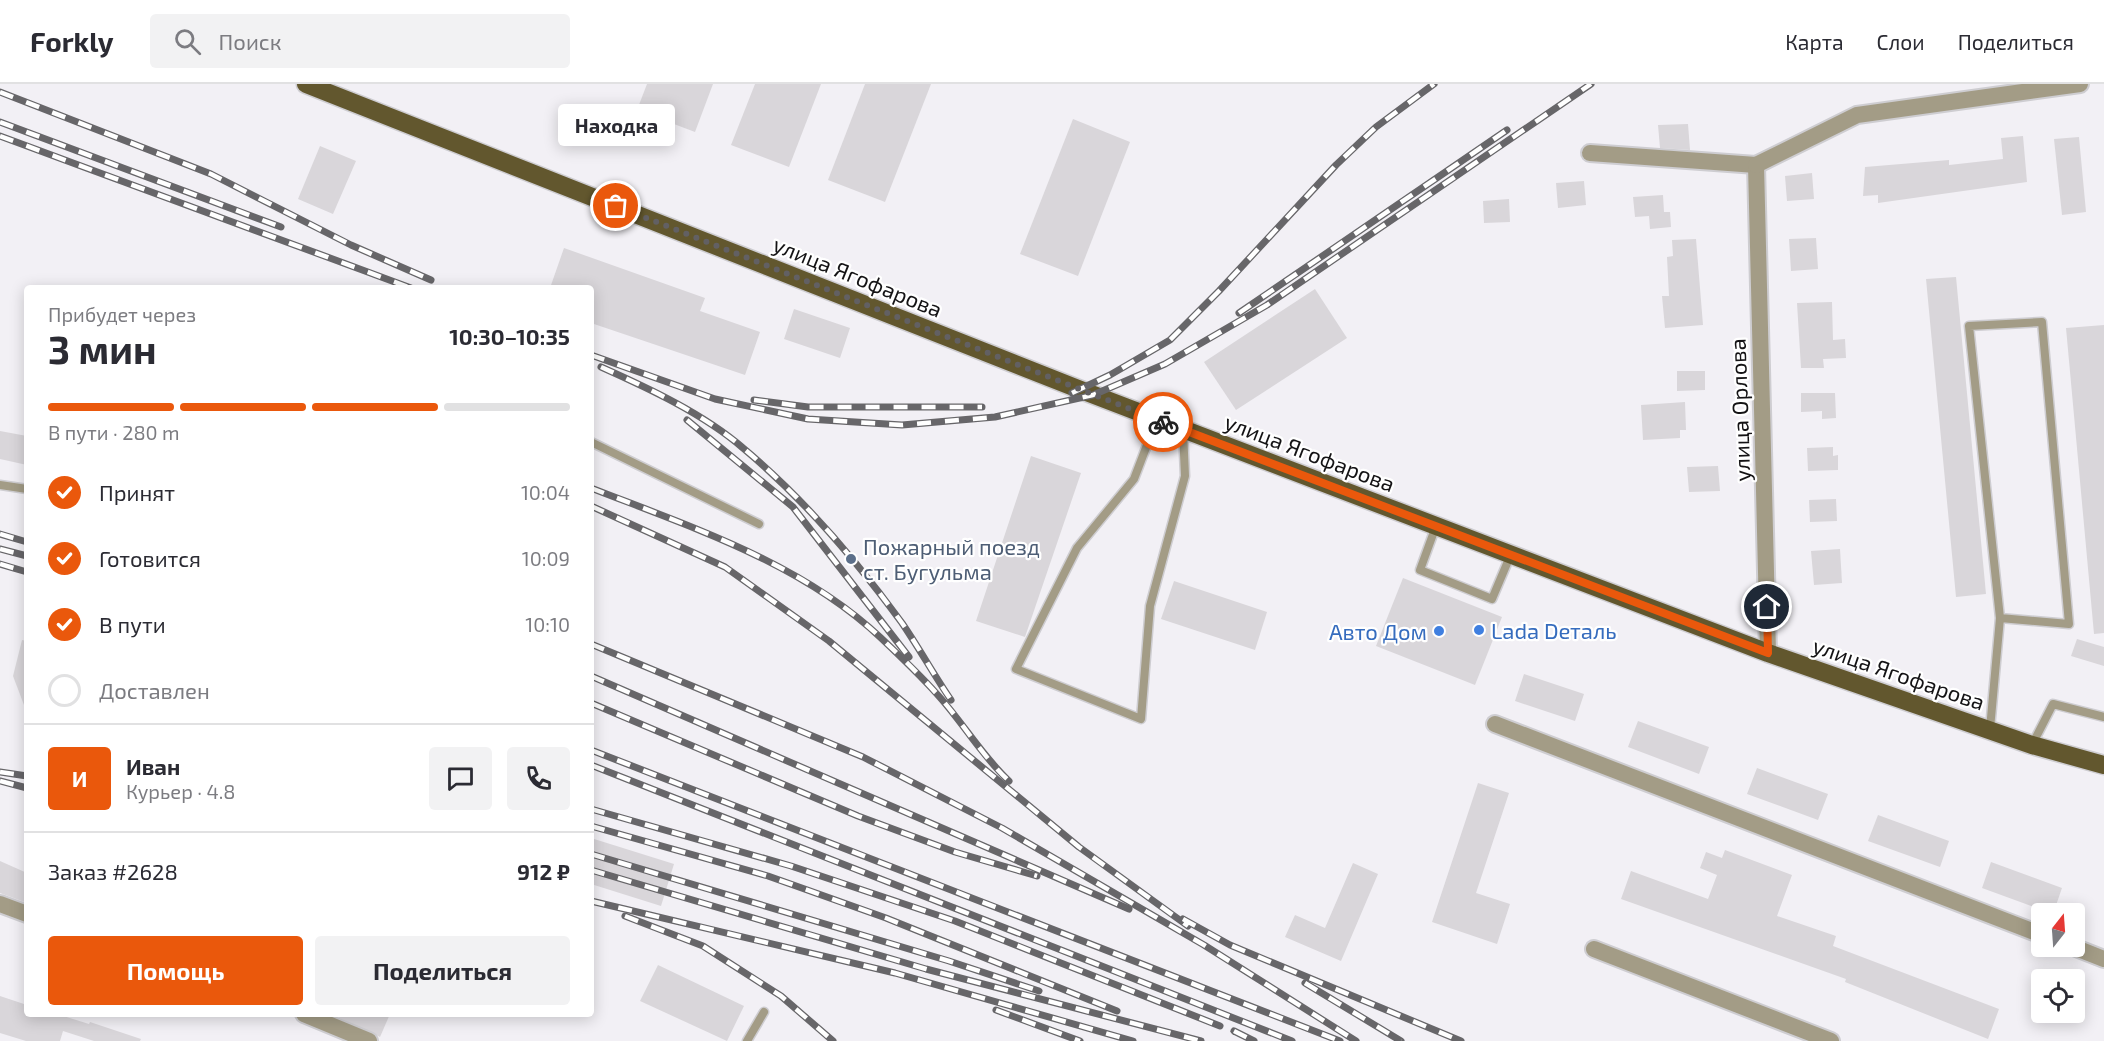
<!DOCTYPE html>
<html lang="ru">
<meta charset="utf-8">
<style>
body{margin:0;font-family:"Exo 2",sans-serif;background:#f2f2f3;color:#2b2b33;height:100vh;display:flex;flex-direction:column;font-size:22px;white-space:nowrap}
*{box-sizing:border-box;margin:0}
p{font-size:20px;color:#7c7c81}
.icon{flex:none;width:33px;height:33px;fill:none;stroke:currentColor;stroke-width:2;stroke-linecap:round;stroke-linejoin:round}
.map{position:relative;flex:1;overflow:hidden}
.drawer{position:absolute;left:24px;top:201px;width:570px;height:732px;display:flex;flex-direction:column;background:#fff;border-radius:6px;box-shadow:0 3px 15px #0003}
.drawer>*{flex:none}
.needle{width:39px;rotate:17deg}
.buttons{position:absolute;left:2031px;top:819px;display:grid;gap:12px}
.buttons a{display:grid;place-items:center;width:54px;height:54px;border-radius:6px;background:#fff;box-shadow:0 3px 15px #0003;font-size:30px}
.pin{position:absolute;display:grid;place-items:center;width:51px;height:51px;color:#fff;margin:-26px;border:3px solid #fff;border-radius:50%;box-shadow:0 2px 6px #0007}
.courier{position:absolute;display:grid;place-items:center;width:60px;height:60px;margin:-30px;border:4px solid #ea580c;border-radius:50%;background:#fff;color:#222;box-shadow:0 2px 8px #0007}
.bubble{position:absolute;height:42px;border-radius:6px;background:#fff;box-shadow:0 3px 15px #0003;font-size:20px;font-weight:700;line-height:42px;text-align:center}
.summary em{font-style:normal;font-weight:700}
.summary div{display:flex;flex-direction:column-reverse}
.summary{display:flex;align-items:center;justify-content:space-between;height:102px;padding:0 24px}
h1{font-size:39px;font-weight:700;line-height:45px}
.bar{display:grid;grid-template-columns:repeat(4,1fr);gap:9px 6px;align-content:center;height:72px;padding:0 24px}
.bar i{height:8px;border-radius:4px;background:#e1e1e2}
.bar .selected{background:#ea580c}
.bar p{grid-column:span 4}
.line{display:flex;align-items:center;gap:15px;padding:0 24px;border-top:2px solid #e1e1e2}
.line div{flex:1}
.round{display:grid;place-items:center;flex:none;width:63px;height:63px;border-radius:6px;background:#f2f2f3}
ol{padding:0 24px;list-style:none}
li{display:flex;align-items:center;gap:18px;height:66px}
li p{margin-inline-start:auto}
li .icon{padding:6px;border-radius:50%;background:#ea580c;color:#fff;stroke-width:4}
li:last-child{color:#7c7c81}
li i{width:33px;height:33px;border:3px solid #e1e1e2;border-radius:50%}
.button{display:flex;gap:12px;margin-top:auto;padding:12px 24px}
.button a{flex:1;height:69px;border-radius:6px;background:#ea580c;color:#fff;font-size:24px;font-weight:700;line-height:69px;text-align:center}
.button a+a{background:#f2f2f3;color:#2b2b33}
header{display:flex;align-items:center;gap:36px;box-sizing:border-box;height:84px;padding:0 30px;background:#fff;border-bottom:2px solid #e1e1e2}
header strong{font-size:28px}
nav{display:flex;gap:33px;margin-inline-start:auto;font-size:21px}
.search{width:420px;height:54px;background:#f2f2f3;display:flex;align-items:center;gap:15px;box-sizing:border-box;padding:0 21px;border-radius:6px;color:#7c7c81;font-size:22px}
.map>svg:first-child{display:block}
</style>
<header>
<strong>Forkly</strong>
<div class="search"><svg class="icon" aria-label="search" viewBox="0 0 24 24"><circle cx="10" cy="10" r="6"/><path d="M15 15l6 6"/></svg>Поиск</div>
<nav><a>Карта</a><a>Слои</a><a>Поделиться</a></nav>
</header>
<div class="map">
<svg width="2104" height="957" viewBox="0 0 2104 957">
<rect width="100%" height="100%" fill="#f2f0f5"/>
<g fill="#d9d6da">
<path d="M647,0H713L695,48L637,26Z"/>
<path d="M755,0H821L789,83L731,61Z"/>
<path d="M865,0H931L885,118L828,96Z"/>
<path d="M1073,35L1130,58L1078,192L1020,170Z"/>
<path d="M1688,40L1690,66L1660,64L1658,41Z"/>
<path d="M2023,52L2027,98L1878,119V111L1863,112L1865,83L1949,76V81L2003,75L2001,54Z"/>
<path d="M2079,53L2086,128L2062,131L2054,55Z"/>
<path d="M320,62L356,77L333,130L298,115Z"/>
<path d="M1812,89L1814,115L1787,117L1785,92Z"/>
<path d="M1584,97L1586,121L1558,124L1556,99Z"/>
<path d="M1663,111L1664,128H1670L1671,143L1650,145L1649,132L1635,133L1633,113Z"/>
<path d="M1509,115L1510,138L1484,139L1483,117Z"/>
<path d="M1816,154L1818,185L1791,187L1789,155Z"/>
<path d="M1696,155L1703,241L1665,244L1662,212H1669L1667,173L1673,172L1672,156Z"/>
<path d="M564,164L705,214L700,227L760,248L745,291L591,239V204H550Z"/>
<path d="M1956,193L1986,510L1956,513L1926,195Z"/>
<path d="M1315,205L1347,254L1236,326L1204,278Z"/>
<path d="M1832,218L1833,256L1845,255L1846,274L1823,275L1824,284H1801L1797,219Z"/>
<path d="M794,225L850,244L840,274L784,255Z"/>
<path d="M2104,241V549L2094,550L2066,244Z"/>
<path d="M1677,287H1705V306L1677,307Z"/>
<path d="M1801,309H1835L1836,334L1822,335V327L1801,328Z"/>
<path d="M1685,318L1686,346H1680V354L1643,356L1641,321Z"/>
<path d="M0,347L27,352V381L0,375Z"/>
<path d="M1833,363V372L1838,371V386L1808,387L1807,364Z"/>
<path d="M1031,372L1081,389L1025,553L976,537Z"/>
<path d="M1718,382L1720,407L1689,408L1687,383Z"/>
<path d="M1836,415L1837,437L1810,438L1809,416Z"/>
<path d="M1840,465L1842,499L1814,501L1811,467Z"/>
<path d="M1403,494L1502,533L1475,601L1376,562Z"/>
<path d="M1174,497L1267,528L1255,566L1161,535Z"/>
<path d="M2077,555L2104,563V582L2071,572Z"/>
<path d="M22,556L27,557V629L13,592Z"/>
<path d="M1524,590L1584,610L1575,637L1515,617Z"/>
<path d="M1638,637L1709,663L1699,690L1628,663Z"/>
<path d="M1757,684L1828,710L1818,736L1747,710Z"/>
<path d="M1478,699L1509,709L1476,809L1510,820L1497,860L1432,838Z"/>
<path d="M1878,731L1949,757L1940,783L1868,757Z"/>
<path d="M591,754L674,780L661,822L591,800Z"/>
<path d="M1725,766L1792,791L1777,832L1836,852L1833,862L1999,925L1988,955L1845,898L1846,895L1621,815L1631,787L1708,815L1717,791L1700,784L1706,768L1722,774Z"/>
<path d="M0,777L27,789V819L0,809Z"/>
<path d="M1991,778L2062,804L2053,830L1982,804Z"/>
<path d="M1353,779L1378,790L1341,877L1285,853L1295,831L1325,844Z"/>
<path d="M658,881L744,922L727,957L640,917Z"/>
<path d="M0,912L27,921V930H57L89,940L90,938L141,955L140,957H94L63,947L60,957H26L0,949Z"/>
<path d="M331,930H390L380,953Z"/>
</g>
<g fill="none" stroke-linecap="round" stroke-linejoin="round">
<g stroke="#cecdd1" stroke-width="11">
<g id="lane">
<path d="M1157,335L1134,395L1077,464L1016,585L1141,635L1150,522L1185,392L1183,346"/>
<path d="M591,358L759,440"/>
<path d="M0,401L27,405"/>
<path d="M1436,442L1420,486L1492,515L1511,470"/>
<path d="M1990,645L2000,534L2069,540L2042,238L1969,242L2000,534"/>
<path d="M2032,661L2053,620L2104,633"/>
<path d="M747,957L764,928"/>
</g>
</g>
<g stroke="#cecdd1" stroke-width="20">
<g id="street">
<path d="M1590,69L1756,81"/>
<path d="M1756,81L1768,569"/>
<path d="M1756,81L1857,31L2080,0"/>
<path d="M1495,640L2042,851"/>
<path d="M0,820L27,830"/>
<path d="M2071,862L2104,875"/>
<path d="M1594,865L1831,957"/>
<path d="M304,930L369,957"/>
</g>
</g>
<g stroke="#cecdd1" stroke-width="21">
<path id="primary" d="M306,0L1081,306L1768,569L2032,661L2104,681"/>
</g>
<use href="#lane" stroke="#a39c86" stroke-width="8"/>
<use href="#street" stroke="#a39c86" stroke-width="16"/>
<use href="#primary" stroke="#62572e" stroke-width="18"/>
<g stroke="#676669" stroke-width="7">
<g id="rail">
<path d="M0,8L211,90L351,161L431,196"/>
<path d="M0,38L281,143"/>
<path d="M0,52L411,204"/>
<path d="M1239,229L1507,46"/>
<path d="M591,271L715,315L808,335L902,341L995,333L1093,311L1165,280L1267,221L1591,0"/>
<path d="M601,283C648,304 704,330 743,364C803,414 856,476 902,539C919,564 934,591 951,616"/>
<path d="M1072,309L1110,291L1170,256L1219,207L1336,81L1376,43L1434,0"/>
<path d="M754,316L808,323H982"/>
<path d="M687,336L793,423L909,573"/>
<path d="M591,404C691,443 802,479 881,554C900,572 919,590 936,609C962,637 981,671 1009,697"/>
<path d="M591,422L725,483L829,557L1079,763L1188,842"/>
<path d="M0,450L27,458"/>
<path d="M0,465L27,472"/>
<path d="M0,480L27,488"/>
<path d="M591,560L863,673L1002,744L1204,861L1356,957"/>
<path d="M591,592L1129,825"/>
<path d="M591,619L858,732L955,768L1037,792"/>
<path d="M591,666L1340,957"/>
<path d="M591,681L1292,957"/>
<path d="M0,688L27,692"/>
<path d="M0,697L27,704"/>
<path d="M591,725L791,782L955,837L1220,942"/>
<path d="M591,742L768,792L886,834L1117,927"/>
<path d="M591,770L949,877L1039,907"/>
<path d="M591,786L926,885L1201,957"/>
<path d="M591,817L895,889L1133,957"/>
<path d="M625,832L703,862L781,912L833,957"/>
<path d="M1183,835L1230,861L1461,957"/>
<path d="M1305,899L1401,957"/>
<path d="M996,926L1080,957"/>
<path d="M1234,947L1254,957"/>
</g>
</g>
<use href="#rail" stroke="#fff" stroke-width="4.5" stroke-dasharray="14" stroke-linecap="butt"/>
</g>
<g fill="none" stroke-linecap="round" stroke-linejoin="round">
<path stroke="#626063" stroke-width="6" stroke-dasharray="0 10.8" d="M616,122L1163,338"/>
<path stroke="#ea580c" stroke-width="8" d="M1163,338L1768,569L1767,523"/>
</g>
<circle fill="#5c6f8a" stroke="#fff" stroke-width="2" cx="851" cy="475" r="6"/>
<g fill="#3f7fe0" stroke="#fff" stroke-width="2">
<circle cx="1479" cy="546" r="6"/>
<circle cx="1439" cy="547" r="6"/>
</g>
<g text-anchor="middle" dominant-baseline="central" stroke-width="4.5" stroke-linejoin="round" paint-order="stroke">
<g font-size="22" fill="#141315" stroke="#fff">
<text transform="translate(858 192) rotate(22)">улица Ягофарова</text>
<text transform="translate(1739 326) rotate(-92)">улица Орлова</text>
<text transform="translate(1310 368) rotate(21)">улица Ягофарова</text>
<text transform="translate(1899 589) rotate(19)">улица Ягофарова</text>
</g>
<g font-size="22" fill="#4e5e75" stroke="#fff" text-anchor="start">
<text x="863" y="462">Пожарный поезд<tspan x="863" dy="25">ст. Бугульма</tspan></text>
</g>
<g font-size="22" fill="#366cbe" stroke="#fff" text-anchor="start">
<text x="1491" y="546">Lada Dеталь</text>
<text x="1427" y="547" text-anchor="end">Авто Дом</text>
</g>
</g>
</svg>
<div class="buttons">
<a><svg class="needle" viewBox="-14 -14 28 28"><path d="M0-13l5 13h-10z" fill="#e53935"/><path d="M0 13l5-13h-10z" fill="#7c7c81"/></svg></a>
<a><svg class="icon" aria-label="locate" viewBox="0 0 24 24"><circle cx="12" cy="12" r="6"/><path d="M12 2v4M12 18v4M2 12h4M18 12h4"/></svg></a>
</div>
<div class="pin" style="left:616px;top:122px;background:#ea580c"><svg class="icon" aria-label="bag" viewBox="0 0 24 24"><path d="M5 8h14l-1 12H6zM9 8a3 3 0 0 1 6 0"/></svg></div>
<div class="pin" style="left:1767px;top:523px;background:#1f2937"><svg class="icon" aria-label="home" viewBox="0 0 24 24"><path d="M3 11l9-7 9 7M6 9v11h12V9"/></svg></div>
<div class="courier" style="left:1163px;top:338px"><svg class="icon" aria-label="bike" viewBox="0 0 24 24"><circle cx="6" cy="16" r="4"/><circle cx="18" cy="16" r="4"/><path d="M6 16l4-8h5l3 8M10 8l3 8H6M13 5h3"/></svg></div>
<div class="bubble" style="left:558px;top:20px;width:117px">Находка</div>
<section class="drawer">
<div class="summary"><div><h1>3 мин</h1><p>Прибудет через</p></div><em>10:30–10:35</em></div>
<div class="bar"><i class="selected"></i><i class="selected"></i><i class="selected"></i><i></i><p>В пути · 280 m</p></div>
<ol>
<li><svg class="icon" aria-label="check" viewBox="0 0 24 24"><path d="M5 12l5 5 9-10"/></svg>Принят<p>10:04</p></li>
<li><svg class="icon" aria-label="check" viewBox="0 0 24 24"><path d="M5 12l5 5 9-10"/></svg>Готовится<p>10:09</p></li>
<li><svg class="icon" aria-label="check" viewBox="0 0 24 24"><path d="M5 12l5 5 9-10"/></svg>В пути<p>10:10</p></li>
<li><i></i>Доставлен</li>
</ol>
<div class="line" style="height:108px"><b class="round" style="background:#ea580c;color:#fff">И</b><div><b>Иван</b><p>Курьер · 4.8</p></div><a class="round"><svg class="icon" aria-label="chat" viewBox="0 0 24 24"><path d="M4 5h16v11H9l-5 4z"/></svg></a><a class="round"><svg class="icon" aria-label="phone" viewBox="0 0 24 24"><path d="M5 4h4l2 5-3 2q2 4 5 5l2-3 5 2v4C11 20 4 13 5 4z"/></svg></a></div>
<div class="line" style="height:78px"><div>Заказ #2628</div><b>912 ₽</b></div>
<div class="button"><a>Помощь</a><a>Поделиться</a></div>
</section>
</div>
